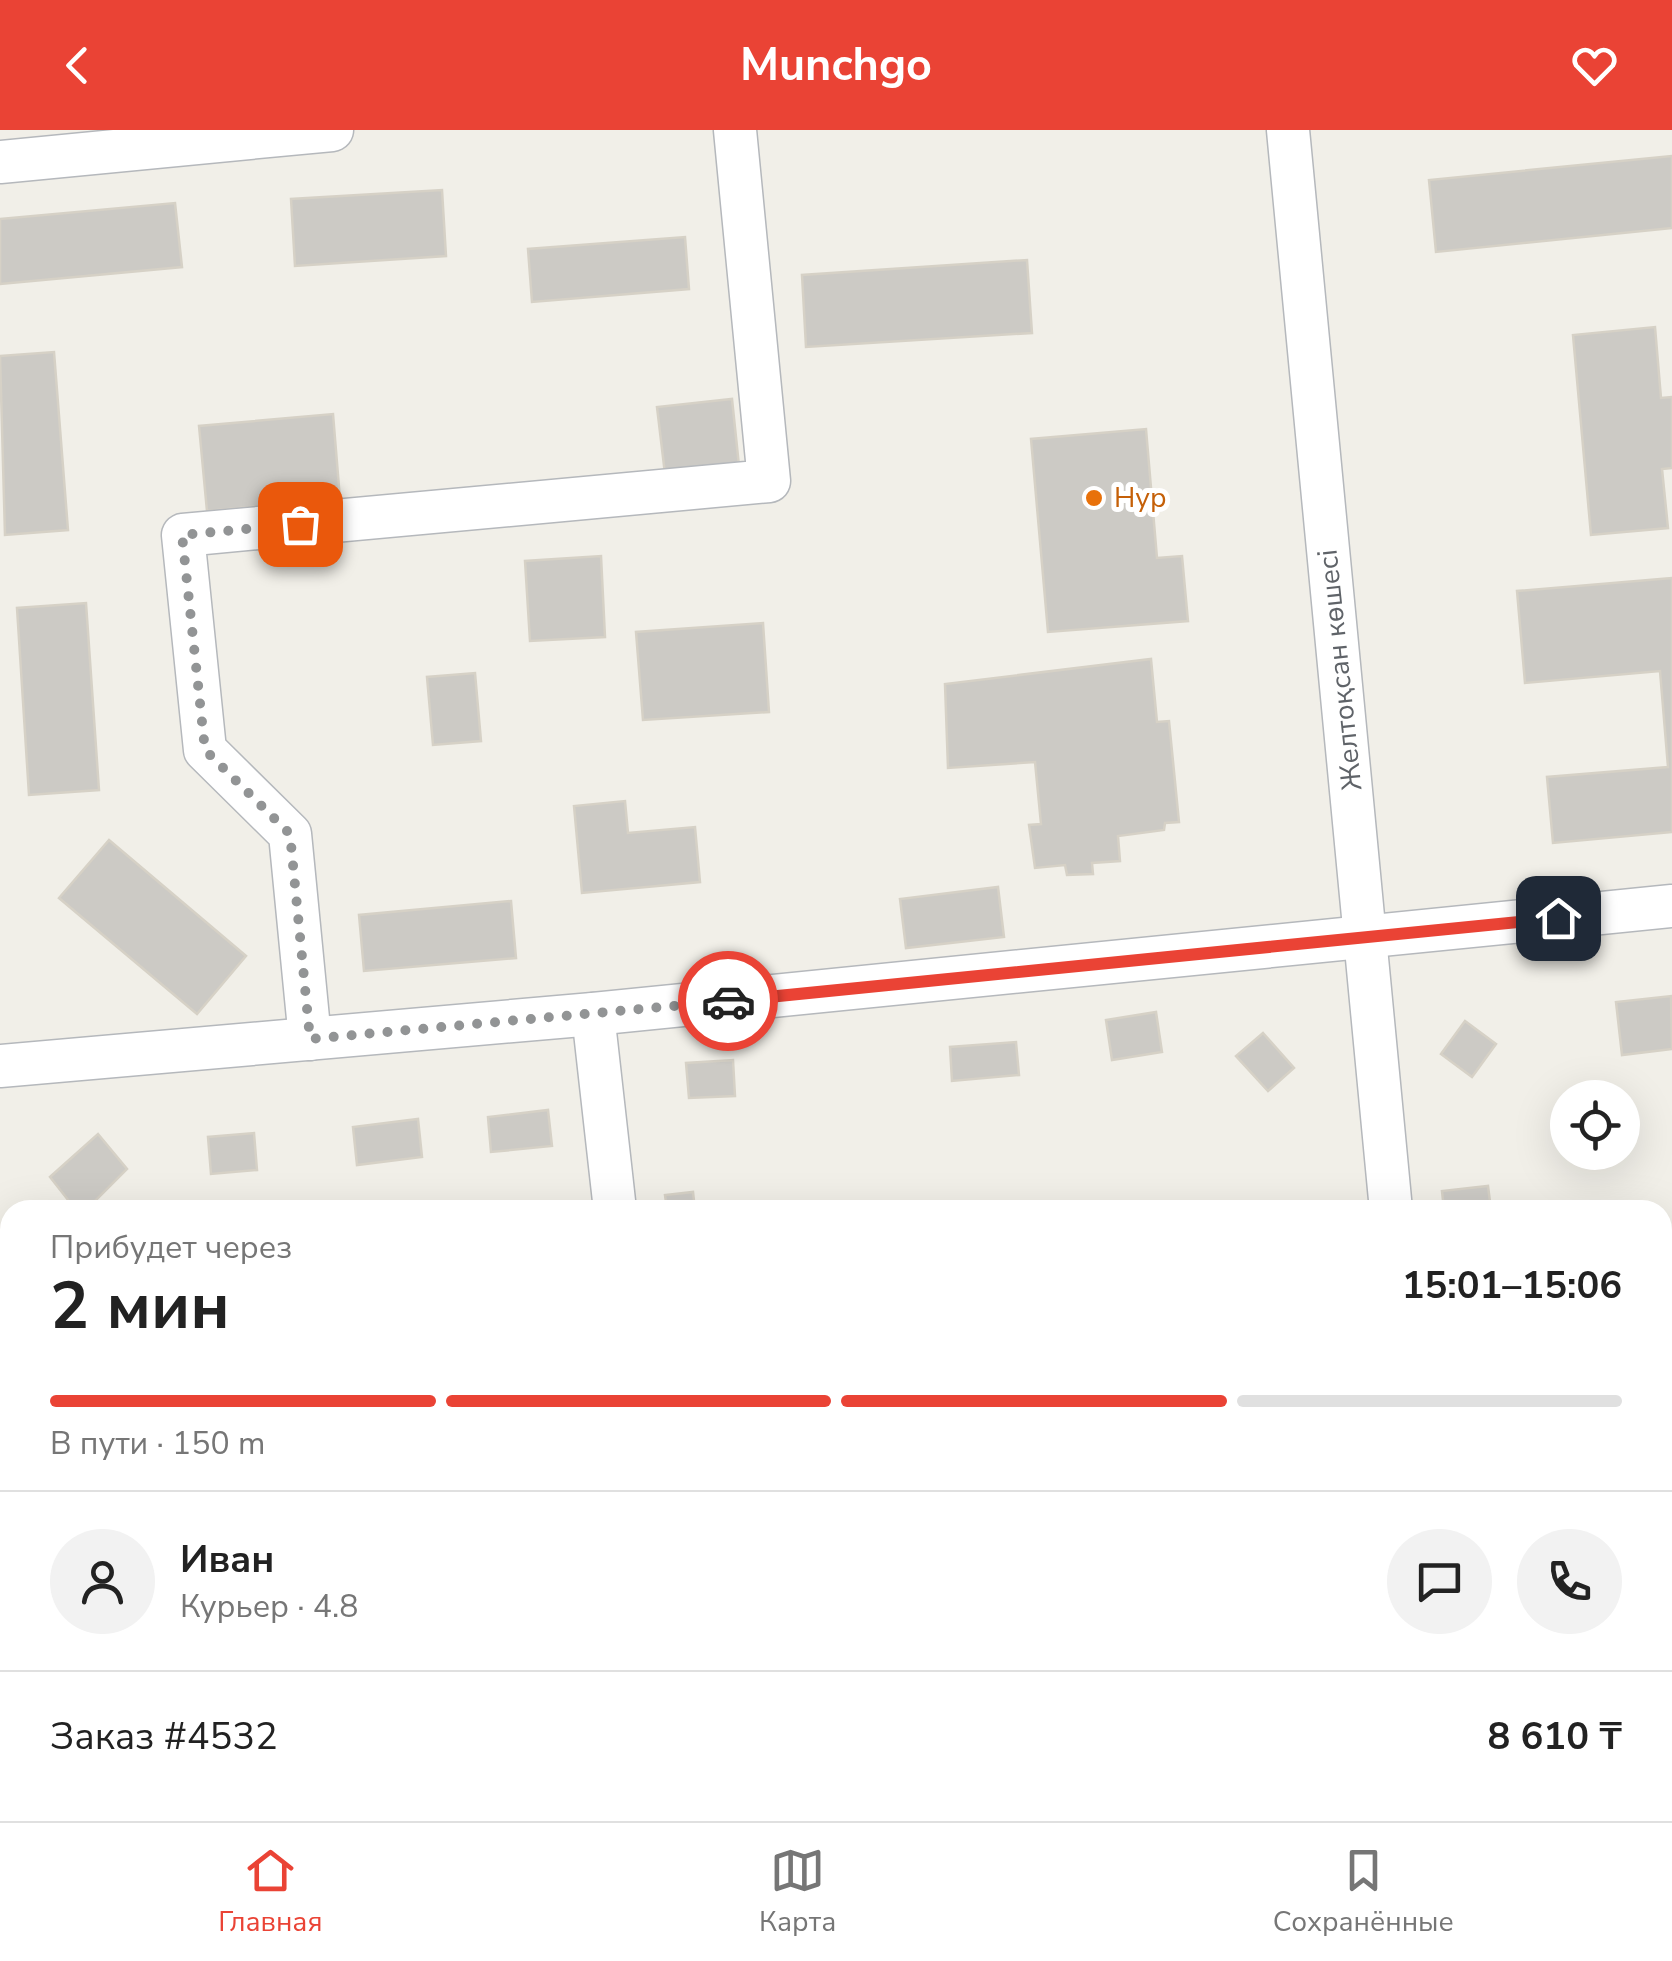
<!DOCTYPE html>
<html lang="ru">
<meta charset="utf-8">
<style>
body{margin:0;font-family:"Nunito Sans",sans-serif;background:#f2f2f2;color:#222;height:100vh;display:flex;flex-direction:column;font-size:38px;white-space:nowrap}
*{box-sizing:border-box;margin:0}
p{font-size:32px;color:#767676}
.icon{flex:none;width:55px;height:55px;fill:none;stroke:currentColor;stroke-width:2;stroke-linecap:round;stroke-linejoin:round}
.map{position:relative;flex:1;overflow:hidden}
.drawer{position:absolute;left:0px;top:1070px;width:1672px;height:622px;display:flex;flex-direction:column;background:#fff;border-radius:30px 30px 0 0;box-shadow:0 10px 40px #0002}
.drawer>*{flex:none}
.tools{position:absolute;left:1550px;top:950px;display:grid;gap:20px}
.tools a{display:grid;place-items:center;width:90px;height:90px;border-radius:50%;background:#fff;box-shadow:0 10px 40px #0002;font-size:50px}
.pin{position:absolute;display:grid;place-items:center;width:85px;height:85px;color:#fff;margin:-42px;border-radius:20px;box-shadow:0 5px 15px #0006}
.courier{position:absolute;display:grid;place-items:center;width:100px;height:100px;margin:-50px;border:8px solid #ea4335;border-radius:50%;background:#fff;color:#222;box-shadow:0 2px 12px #0007}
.summary em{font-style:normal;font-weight:700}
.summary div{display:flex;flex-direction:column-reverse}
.summary{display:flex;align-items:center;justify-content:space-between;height:170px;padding:0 50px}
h1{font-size:65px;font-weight:700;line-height:75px}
.bar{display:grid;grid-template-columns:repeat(4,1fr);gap:15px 10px;align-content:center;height:120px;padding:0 50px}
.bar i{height:12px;border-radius:8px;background:#e0e0e0}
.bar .active{background:#ea4335}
.bar p{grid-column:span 4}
.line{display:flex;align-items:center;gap:25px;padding:0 50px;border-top:2px solid #e0e0e0}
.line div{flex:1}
.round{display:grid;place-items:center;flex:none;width:105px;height:105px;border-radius:52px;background:#f2f2f2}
header{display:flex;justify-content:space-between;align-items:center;height:130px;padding:0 50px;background:#ea4335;color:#fff;font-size:45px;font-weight:700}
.menu{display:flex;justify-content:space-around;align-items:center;height:140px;border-top:2px solid #e0e0e0;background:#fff;font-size:28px;color:#767676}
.menu a{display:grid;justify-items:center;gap:5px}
.menu .active{color:#ea4335}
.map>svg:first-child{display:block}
</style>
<header><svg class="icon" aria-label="back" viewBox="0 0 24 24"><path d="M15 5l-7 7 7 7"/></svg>Munchgo<svg class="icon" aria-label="heart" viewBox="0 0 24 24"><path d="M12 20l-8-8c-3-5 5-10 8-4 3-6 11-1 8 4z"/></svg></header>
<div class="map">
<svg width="1672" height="1691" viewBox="0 0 1672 1691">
<rect width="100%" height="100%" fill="#f1efe8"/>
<g fill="#cccac5" stroke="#d6d1c6" stroke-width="2.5">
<path d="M1672,26V98L1436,122L1429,50Z"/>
<path d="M442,60L446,126L295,136L291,69Z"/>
<path d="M175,73L182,137L0,154V89Z"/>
<path d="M685,107L689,159L532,172L528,119Z"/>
<path d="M1027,130L1032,203L806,217L802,145Z"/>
<path d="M1655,197L1661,268L1672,267V338L1662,339L1668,398L1591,405L1573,205Z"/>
<path d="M54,222L68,400L5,405L0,226Z"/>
<path d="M732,269L739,336L665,344L657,277Z"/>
<path d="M333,284L340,369L207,381L199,296Z"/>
<path d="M1146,299L1157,428L1182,426L1188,491L1048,502L1031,309Z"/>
<path d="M601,426L605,507L530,511L525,431Z"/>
<path d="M1672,448V702L1553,713L1547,647L1668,637L1660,541L1525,553L1517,461Z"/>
<path d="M86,473L99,660L29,665L17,478Z"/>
<path d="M763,493L769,582L643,590L636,502Z"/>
<path d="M1151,529L1157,592L1169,591L1179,692L1165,693L1164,700L1118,706L1120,731L1092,733L1093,744L1067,745L1065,735L1035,738L1029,695L1041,694L1035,632L948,638L945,554Z"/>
<path d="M475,543L481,611L433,615L427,547Z"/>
<path d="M625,671L628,703L695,697L700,752L582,763L574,676Z"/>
<path d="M109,710L246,826L197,884L59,768Z"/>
<path d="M998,757L1004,807L906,818L900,769Z"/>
<path d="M511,771L516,828L364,841L359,785Z"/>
<path d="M1671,866L1672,919L1622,925L1616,872Z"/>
<path d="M1156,882L1162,922L1112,930L1106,890Z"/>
<path d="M1465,891L1496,914L1472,947L1441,924Z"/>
<path d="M1263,903L1294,938L1268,961L1236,926Z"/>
<path d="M1016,912L1019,945L952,951L950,917Z"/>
<path d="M733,930L735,966L689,968L686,933Z"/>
<path d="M548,980L552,1016L491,1022L488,987Z"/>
<path d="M418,989L422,1027L357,1035L353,997Z"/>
<path d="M254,1003L257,1040L211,1044L208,1007Z"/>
<path d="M98,1004L127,1039L86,1080H76L50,1047Z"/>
<path d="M1488,1056L1491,1080H1444L1442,1061Z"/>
<path d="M693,1062L695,1080H667L665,1065Z"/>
<path d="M1672,1384V1428L1669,1429L1662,1385Z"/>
<path d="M484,1682H530L531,1691H401Z"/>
<path d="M613,1682H645L646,1691H614Z"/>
<path d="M908,1682H956L957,1691H909Z"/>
</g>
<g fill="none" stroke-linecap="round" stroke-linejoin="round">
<g stroke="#b5b8bc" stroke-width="45">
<g id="minor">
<path d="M1288,0L1391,1080"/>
<path d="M0,32L332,0"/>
<path d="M593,884L615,1080"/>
<path d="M310,909L290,704L205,620L183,405L769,351L735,0"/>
<path d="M0,936L593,884L1672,776"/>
<path d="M0,1316V1417"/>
<path d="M1662,1496H1672"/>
<path d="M0,1524L10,1537"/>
<path d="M0,1620L10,1604"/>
<path d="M1446,1682L1447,1691"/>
</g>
</g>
<use href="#minor" stroke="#fff" stroke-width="42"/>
</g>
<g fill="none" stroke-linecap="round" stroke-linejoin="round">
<path stroke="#929495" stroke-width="10" stroke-dasharray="0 18" d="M300,394L182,405L205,620L290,704L310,909L728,871"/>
<path stroke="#ea4335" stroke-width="12" d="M728,871L1558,788"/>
</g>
<circle fill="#e8710a" stroke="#fff" stroke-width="4" cx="1094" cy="368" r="10"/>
<g text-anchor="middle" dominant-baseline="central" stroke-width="10" stroke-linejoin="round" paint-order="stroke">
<g font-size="28" fill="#c56008" stroke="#fff" text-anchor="start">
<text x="1114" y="368">Нур</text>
</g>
<g font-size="28" fill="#5f6368" stroke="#fff">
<text transform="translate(1340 540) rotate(-96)">Желтоқсан көшесі</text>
</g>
</g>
</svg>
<div class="tools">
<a><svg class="icon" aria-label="locate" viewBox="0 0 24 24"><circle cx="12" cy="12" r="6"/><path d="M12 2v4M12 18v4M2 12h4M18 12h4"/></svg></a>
</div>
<div class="pin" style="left:300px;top:394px;background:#ea580c"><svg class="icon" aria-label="bag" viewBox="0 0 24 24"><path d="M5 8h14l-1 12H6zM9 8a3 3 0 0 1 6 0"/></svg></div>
<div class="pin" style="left:1558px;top:788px;background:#1f2937"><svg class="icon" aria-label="home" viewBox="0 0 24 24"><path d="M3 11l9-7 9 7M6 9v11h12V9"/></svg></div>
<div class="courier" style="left:728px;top:871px"><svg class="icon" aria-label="car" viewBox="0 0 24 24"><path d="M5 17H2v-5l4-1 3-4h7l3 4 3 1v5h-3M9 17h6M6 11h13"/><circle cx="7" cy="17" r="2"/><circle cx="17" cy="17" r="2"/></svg></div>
<section class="drawer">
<div class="summary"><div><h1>2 мин</h1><p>Прибудет через</p></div><em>15:01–15:06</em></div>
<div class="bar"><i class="active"></i><i class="active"></i><i class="active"></i><i></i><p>В пути · 150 m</p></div>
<div class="line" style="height:180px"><a class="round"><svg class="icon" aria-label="person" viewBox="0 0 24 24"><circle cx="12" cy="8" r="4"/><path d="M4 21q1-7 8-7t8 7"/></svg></a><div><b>Иван</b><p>Курьер · 4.8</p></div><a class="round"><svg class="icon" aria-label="chat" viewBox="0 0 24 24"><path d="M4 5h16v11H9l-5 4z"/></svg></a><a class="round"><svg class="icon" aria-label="phone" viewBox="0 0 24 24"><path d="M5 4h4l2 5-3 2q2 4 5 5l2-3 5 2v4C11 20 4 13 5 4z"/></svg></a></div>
<div class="line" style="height:130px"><div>Заказ #4532</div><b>8 610 ₸</b></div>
</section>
</div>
<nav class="menu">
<a class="active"><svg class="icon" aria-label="home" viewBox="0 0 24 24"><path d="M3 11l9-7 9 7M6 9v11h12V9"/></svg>Главная</a>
<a><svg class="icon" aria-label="map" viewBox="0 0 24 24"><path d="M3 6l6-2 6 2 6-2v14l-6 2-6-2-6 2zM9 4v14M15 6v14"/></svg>Карта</a>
<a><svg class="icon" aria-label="saved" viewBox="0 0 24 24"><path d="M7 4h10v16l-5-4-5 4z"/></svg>Сохранённые</a>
</nav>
